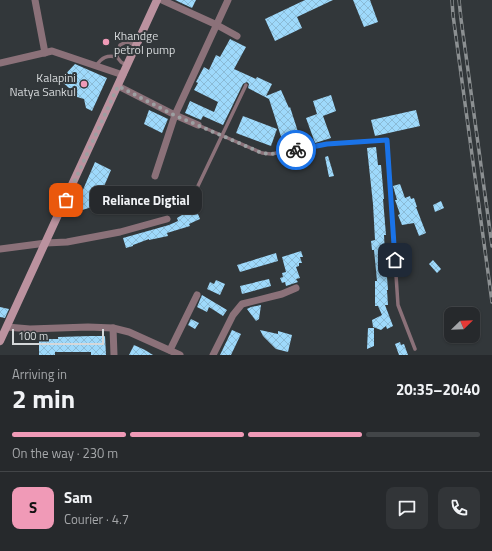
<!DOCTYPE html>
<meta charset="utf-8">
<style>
body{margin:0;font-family:"Titillium Web",sans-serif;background:#323538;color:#f1f3f6;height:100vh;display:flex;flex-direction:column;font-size:15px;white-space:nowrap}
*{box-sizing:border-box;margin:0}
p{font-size:13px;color:#a4a6a9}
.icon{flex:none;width:22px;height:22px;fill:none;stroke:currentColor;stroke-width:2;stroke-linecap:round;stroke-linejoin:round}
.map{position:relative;height:355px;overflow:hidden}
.panel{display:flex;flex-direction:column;background:#26292c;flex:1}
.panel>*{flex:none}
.needle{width:26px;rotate:67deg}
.tools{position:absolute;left:444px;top:307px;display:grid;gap:8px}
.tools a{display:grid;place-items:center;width:36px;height:36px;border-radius:8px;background:#26292c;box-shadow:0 1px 3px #0004,0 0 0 1px #424548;font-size:20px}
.scale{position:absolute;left:12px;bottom:10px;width:92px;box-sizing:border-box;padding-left:4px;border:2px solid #d5d8da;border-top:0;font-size:11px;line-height:14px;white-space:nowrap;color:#d5d8da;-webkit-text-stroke:3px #32373a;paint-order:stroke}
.pin{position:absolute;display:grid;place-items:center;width:34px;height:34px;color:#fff;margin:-17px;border-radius:8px;box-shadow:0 2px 6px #0006}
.courier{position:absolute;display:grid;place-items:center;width:40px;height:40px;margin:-20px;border:3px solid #1a73e8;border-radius:50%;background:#fff;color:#222;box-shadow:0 1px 5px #0007}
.bubble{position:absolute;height:28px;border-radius:8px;background:#26292c;box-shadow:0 1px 3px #0004,0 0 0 1px #424548;font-size:13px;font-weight:700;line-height:28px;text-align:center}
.head em{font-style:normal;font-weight:700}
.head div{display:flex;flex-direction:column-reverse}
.head{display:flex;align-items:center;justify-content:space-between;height:68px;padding:0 12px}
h1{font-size:26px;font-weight:700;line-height:30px}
.bar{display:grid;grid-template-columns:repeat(4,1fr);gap:6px 4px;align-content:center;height:48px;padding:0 12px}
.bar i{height:5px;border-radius:3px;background:#424548}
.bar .active{background:#f09ab7}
.bar p{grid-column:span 4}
.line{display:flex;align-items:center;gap:10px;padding:0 12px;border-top:1px solid #424548}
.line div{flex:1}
.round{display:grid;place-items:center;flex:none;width:42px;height:42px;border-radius:8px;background:#323538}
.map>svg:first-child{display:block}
</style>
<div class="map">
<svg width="492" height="355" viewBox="0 0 492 355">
<defs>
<pattern id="building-cross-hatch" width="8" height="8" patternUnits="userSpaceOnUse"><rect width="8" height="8" fill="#9ed9fb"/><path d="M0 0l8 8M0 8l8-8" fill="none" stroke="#8bbbd6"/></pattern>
</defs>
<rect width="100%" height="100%" fill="#32373a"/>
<g fill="url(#building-cross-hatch)">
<path d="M175,0H196L192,8Z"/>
<path d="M305,0H333L297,17L302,28L275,41L265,19Z"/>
<path d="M353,0H370L378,22L364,27Z"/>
<path d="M230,39L246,47L234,69L256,79L257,77L272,84L266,96L281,90L289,108L290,107L301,141L284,146L269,99L248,88L249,84L247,82L243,84L223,125L203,116L201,120L185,113L190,101L214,112L218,102L194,90L198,83L196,82L204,67L209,70L216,55L220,57Z"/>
<path d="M75,64L107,78L92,111L86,108L84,99L77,97L72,89L69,88L60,80Z"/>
<path d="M331,95L336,111L323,116L331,138L315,143L306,118L317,114L313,101Z"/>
<path d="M149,110L168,119L162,133L144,124Z"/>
<path d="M416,110L420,126L375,136L371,120Z"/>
<path d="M243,116L277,129L271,146L236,133Z"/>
<path d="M376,147L378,165H381L384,199H383L386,235H384L385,253H387L389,277H387L388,290H387L388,305H385L393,326L387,329L386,326L381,330L373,327L372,320L382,315L378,306H375V281H377L374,250H372L371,241L375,240L373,204L367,148Z"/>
<path d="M328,156L334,176L329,177L325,157Z"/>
<path d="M95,162L111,170L102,191L99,190L92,207L66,215L78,190L82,192Z"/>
<path d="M400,184L405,198L410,196L411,199L414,198L417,207H416L426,233L419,236L414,223L402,225L398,215L400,214L395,200H397L393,186Z"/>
<path d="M441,201L444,208L435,212L433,205Z"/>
<path d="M196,209L200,219L189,224L190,226L167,233L168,236L149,240V239L133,245V246L126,248L123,238L169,225L178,221L177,218L182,215Z"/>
<path d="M301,251L303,257H300L302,263H299V266L296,267L300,278L296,279L298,282L286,286L285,282L282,283L280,278L283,277L282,273L286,272L282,257Z"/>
<path d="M276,253L278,261L240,272L237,265Z"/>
<path d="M433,260L441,269L437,273L429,264Z"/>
<path d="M269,279L271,286L242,294L240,286Z"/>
<path d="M216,280L225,284L220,295L207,289L210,282L214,284Z"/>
<path d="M202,295L227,310L223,316L209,307L207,312L197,307Z"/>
<path d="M261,305L259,319L256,321L247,309L251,307Z"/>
<path d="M0,307L9,309L5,318L0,317Z"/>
<path d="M191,319L199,323L195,329L188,325Z"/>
<path d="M368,328H374V346L367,349Z"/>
<path d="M232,330L241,334L231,355H220Z"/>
<path d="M260,330L278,334V331L292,335L288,352L276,349L263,336Z"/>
<path d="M91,336H105L106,355H91V352H55V355H39V339H58V337Z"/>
<path d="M400,342L401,345L404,344L408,355H399L395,344Z"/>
<path d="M134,345L145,350L153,355H129Z"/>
</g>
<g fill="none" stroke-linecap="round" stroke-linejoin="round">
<g stroke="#8b7179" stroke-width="3.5">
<path d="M126,65L121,62L117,57L120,45L126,42L137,45"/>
<path d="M96,66C102,57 107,55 117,57"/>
<path d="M198,125L262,153L271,154L327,144L387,140L398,305L415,349"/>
<path d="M197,188L246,85"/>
</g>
<g stroke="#8b7179" stroke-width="7">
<path d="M35,0L45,53"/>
<path d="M162,0L217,25L237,36"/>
<path d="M0,63L52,51L123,75"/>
<path d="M118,86L175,115L198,125"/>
<path d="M155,176L175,115L228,0"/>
<path d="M0,249L46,243L67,242L120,232L167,219"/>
<path d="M7,327L30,329L88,327L113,328L129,332L180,355"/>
<path d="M113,328L114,355"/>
<path d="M170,350L197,295"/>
<path d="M213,355L233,315L242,304L282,294L296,288"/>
</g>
<path stroke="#bb929f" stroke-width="8" d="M0,341L157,0"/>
<g stroke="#8c9092" stroke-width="3.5">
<g id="rail">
<path d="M452,0L453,15L492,302"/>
<path d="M459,0L461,19L492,246"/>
</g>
</g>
<use href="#rail" stroke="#32373a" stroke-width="2" stroke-dasharray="6" stroke-linecap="butt"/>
</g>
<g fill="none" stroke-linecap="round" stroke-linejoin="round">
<path stroke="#9ca0a2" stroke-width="4" stroke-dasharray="0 7.2" d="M66,200L118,86L174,115L262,153L271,154L296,150"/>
<path stroke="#1a73e8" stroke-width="5" d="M296,150L327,144L387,140L395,260"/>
</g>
<g fill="#f09ab7" stroke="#32373a" stroke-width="1.5">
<circle cx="106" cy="42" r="4"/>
<circle cx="84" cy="84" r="4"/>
</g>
<g text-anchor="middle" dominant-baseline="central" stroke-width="4" stroke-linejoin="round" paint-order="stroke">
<g font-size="12" fill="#d5d8da" stroke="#32373a" text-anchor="start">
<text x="114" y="35">Khandge<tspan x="114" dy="14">petrol pump</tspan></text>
<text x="76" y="77" text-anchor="end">Kalapini<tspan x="76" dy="14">Natya Sankul</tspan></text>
</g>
</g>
</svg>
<div class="tools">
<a><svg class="needle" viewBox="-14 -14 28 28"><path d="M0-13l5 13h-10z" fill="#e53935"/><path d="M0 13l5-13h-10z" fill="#a4a6a9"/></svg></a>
</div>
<div class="scale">100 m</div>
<div class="pin" style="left:66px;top:200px;background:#ea580c"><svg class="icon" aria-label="bag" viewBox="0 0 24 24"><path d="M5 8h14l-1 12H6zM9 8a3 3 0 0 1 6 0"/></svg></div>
<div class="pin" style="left:395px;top:260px;background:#1f2937"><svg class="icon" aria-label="home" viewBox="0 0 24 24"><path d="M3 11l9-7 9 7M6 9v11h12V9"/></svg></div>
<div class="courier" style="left:296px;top:150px"><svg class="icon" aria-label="bike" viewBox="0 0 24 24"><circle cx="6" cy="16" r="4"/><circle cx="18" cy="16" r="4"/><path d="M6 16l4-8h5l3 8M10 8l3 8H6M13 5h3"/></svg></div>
<div class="bubble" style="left:90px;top:186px;width:112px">Reliance Digtial</div>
</div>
<section class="panel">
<div class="head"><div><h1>2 min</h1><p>Arriving in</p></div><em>20:35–20:40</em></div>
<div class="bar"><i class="active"></i><i class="active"></i><i class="active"></i><i></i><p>On the way · 230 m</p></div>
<div class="line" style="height:72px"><b class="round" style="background:#f09ab7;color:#111">S</b><div><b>Sam</b><p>Courier · 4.7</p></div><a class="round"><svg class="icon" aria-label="chat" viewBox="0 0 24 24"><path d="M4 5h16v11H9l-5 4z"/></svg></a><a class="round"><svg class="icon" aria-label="phone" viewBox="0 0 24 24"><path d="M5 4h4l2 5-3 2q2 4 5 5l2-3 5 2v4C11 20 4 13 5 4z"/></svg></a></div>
</section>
